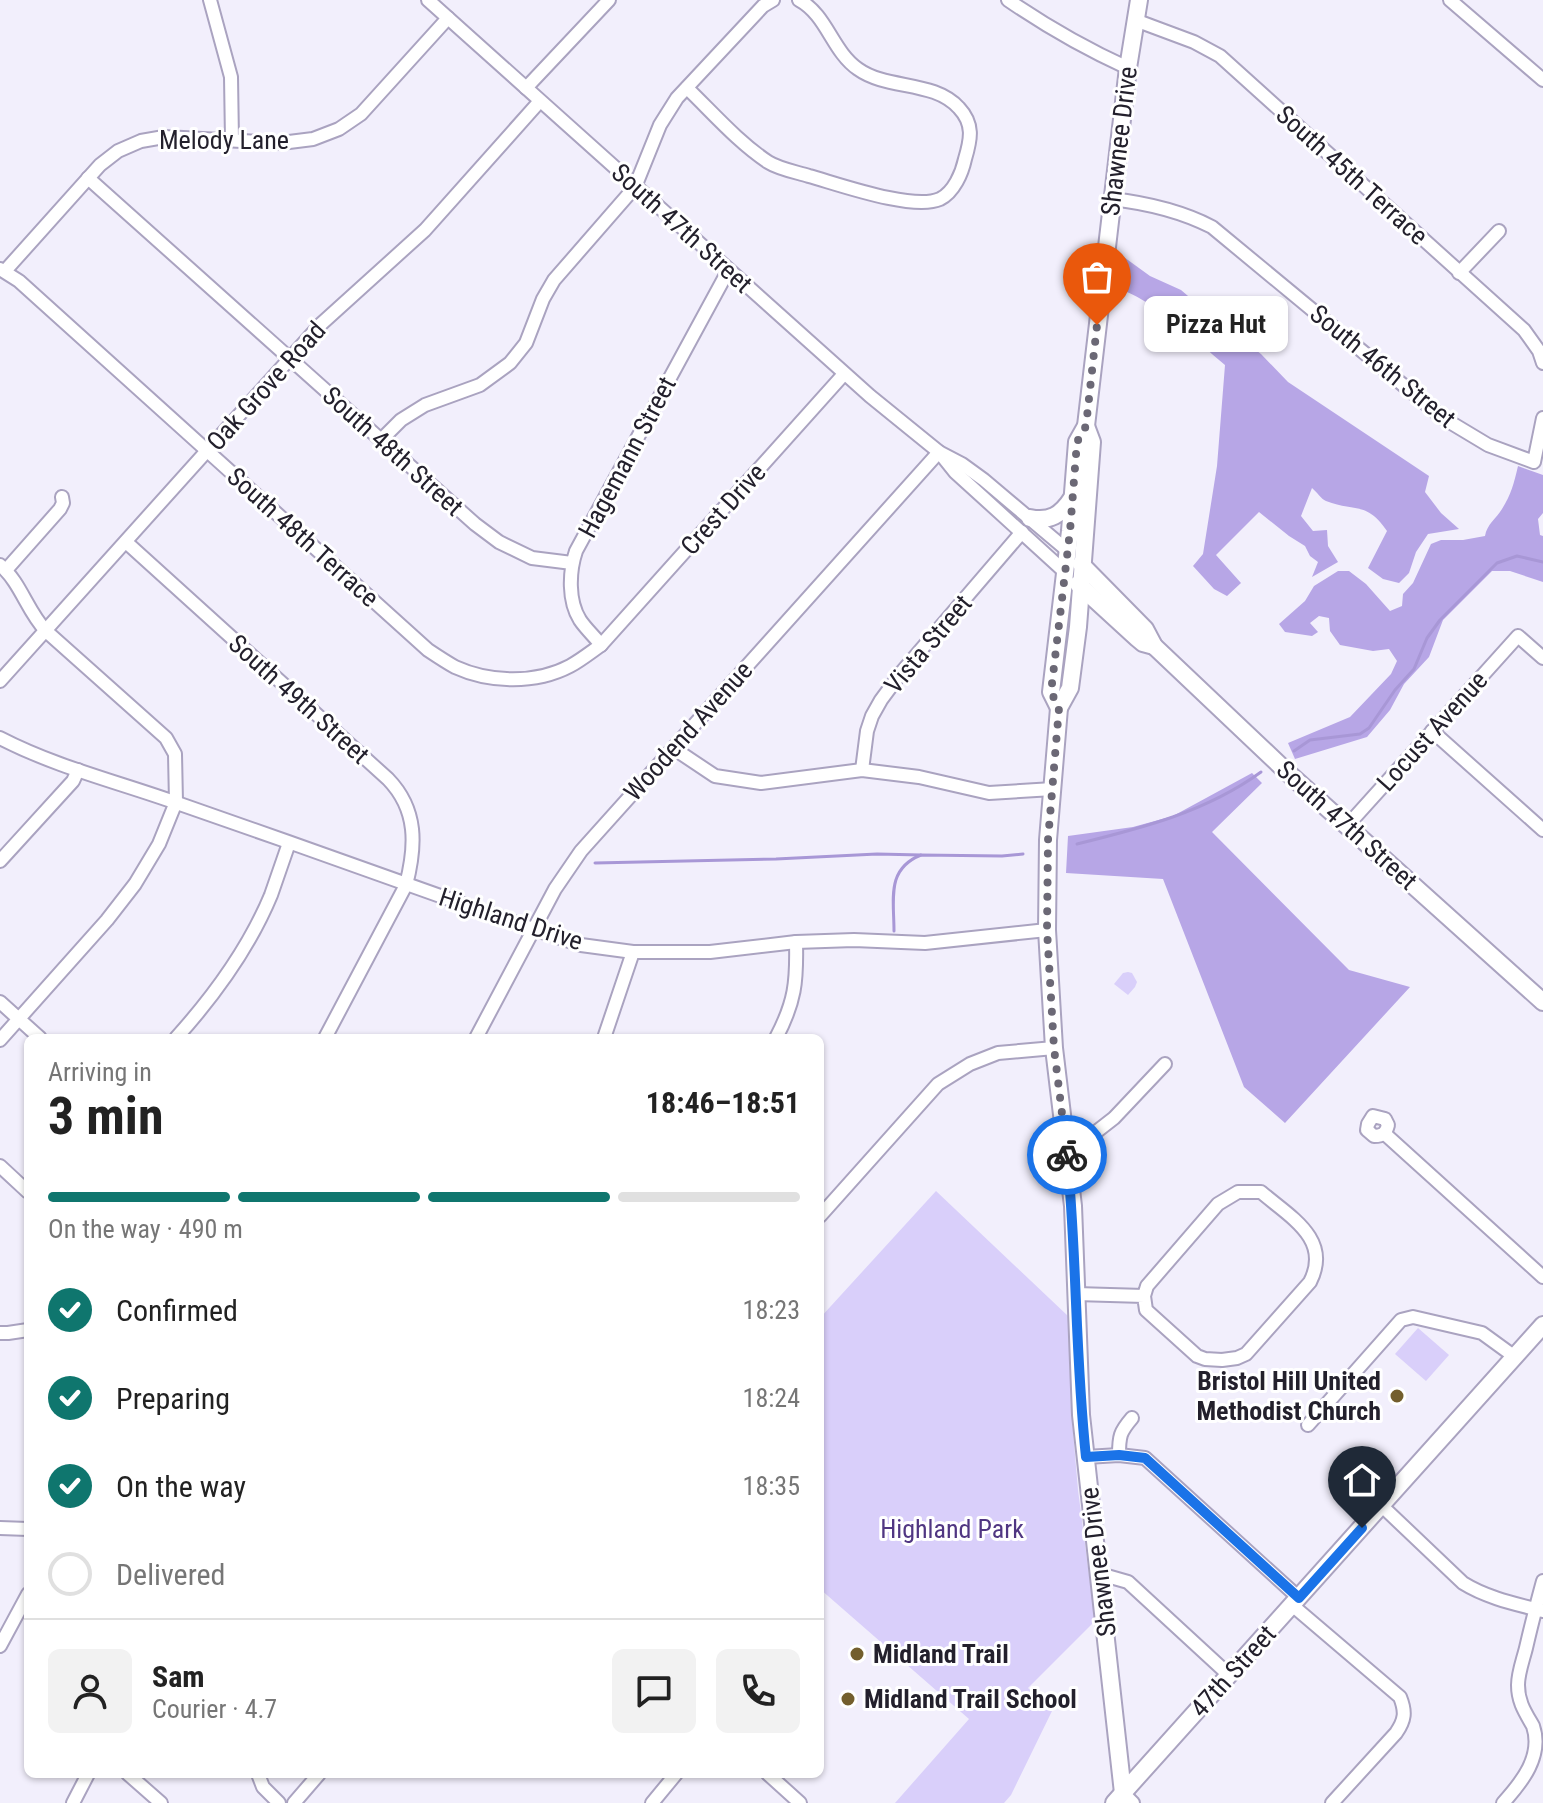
<!DOCTYPE html>
<meta charset="utf-8">
<style>
body{margin:0;font-family:"Roboto Condensed",sans-serif;background:#f2f2f2;color:#222;height:100vh;display:flex;flex-direction:column;font-size:30px;white-space:nowrap}
*{box-sizing:border-box;margin:0}
p{font-size:26px;color:#767676}
.icon{flex:none;width:44px;height:44px;fill:none;stroke:currentColor;stroke-width:2;stroke-linecap:round;stroke-linejoin:round}
.map{position:relative;flex:1;overflow:hidden}
.side{position:absolute;left:24px;top:1034px;width:800px;height:744px;display:flex;flex-direction:column;background:#fff;border-radius:12px;box-shadow:0 2px 6px #0004}
.side>*{flex:none}
.pin{position:absolute;display:grid;place-items:center;width:68px;height:68px;color:#fff;margin:-82px -34px;border-radius:50% 50% 50% 0;rotate:-45deg;box-shadow:0 0 8px #0007}
.pin .icon{rotate:45deg}
.courier{position:absolute;display:grid;place-items:center;width:80px;height:80px;margin:-40px;border:6px solid #1a73e8;border-radius:50%;background:#fff;color:#222;box-shadow:0 2px 10px #0007}
.bubble{position:absolute;height:56px;border-radius:12px;background:#fff;box-shadow:0 2px 6px #0004;font-size:26px;font-weight:700;line-height:56px;text-align:center}
.head em{font-style:normal;font-weight:700}
.head div{display:flex;flex-direction:column-reverse}
.head{display:flex;align-items:center;justify-content:space-between;height:136px;padding:0 24px}
h1{font-size:52px;font-weight:700;line-height:60px}
.bar{display:grid;grid-template-columns:repeat(4,1fr);gap:12px 8px;align-content:center;height:96px;padding:0 24px}
.bar i{height:10px;border-radius:6px;background:#e0e0e0}
.bar .on{background:#0f766e}
.bar p{grid-column:span 4}
.line{display:flex;align-items:center;gap:20px;padding:0 24px;border-top:2px solid #e0e0e0}
.line div{flex:1}
.round{display:grid;place-items:center;flex:none;width:84px;height:84px;border-radius:12px;background:#f2f2f2}
ol{padding:0 24px;list-style:none}
li{display:flex;align-items:center;gap:24px;height:88px}
li p{margin-inline-start:auto}
li .icon{padding:8px;border-radius:50%;background:#0f766e;color:#fff;stroke-width:4}
li:last-child{color:#767676}
li i{width:44px;height:44px;border:4px solid #e0e0e0;border-radius:50%}
.map>svg:first-child{display:block}
</style>
<div class="map">
<svg width="1543" height="1803" viewBox="0 0 1543 1803">
<rect width="100%" height="100%" fill="#f2effc"/>
<g fill="#d9cffa">
<path d="M1128,972L1132,973L1137,982L1135,987L1128,995L1114,984L1123,973Z"/>
<path d="M936,1191L1068,1316L1071,1408L1078,1490L1095,1621L1028,1688L1052,1711L1011,1795L1004,1803H895L969,1719L820,1589V1318Z"/>
<path d="M1418,1328L1449,1355L1426,1381L1395,1354Z"/>
</g>
<g fill="#b7a6e6">
<path d="M1121,255L1150,276L1181,290L1208,313L1261,354L1288,382L1429,476L1425,492L1441,513L1459,529L1428,534L1416,552L1409,573L1399,583L1383,579L1368,568L1387,531C1367,501 1354,512 1326,501C1321,499 1317,492 1312,488L1301,516L1313,531L1327,530L1328,546L1338,562L1312,577L1318,562L1310,556L1305,546L1289,536L1259,512L1216,555L1241,583L1227,596L1214,589L1193,566L1203,554L1217,466L1225,365C1196,341 1152,298 1116,288Z"/>
<path d="M1518,466L1543,475V513L1538,519L1540,535L1543,536V582L1510,571H1492L1443,620L1429,657L1404,684L1390,710L1367,737L1295,759L1288,743L1350,717L1391,674L1397,661L1389,649L1373,651L1340,645L1330,631L1329,618L1319,616L1310,623L1318,632L1312,636L1285,632L1279,624L1305,601L1314,586L1338,571H1349L1366,584L1390,611L1402,606L1403,594L1413,583L1431,544L1441,540H1463L1485,536C1487,524 1496,519 1502,509C1511,495 1514,483 1518,466Z"/>
<path d="M1252,773L1262,783L1212,832L1349,970L1410,987L1285,1123L1244,1087L1163,879L1066,873L1068,836L1133,827L1173,816Z"/>
</g>
<g fill="none" stroke-linecap="round" stroke-linejoin="round">
<g stroke="#a897d6" stroke-width="3">
<path d="M1294,751L1310,740L1360,734L1369,728L1395,690L1414,669L1427,638L1440,620L1497,563L1517,556L1543,562"/>
<path d="M1077,844C1142,828 1206,812 1261,772"/>
<path d="M595,863L776,859L877,854L921,855"/>
<path d="M894,931C894,899 886,869 921,855L1002,856L1023,854"/>
</g>
<g stroke="#aaa3c0" stroke-width="16">
<g id="minor">
<path d="M210,0L231,77L232,140"/>
<path d="M428,0L870,396L939,452L962,464L984,480L1068,551"/>
<path d="M1008,0C1046,26 1086,49 1128,68"/>
<path d="M1450,0L1543,80"/>
<path d="M1135,20L1194,42L1220,56L1524,330L1539,351L1543,363"/>
<path d="M526,88L609,0"/>
<path d="M687,88C713,113 738,142 768,162C779,169 796,172 809,176C838,184 913,211 940,199C954,192 962,173 965,159C971,139 974,124 959,108C934,80 887,90 858,69C832,51 827,15 799,0"/>
<path d="M88,178L475,524L499,542L532,558L572,563"/>
<path d="M1112,199C1146,203 1181,211 1212,227L1443,418L1488,445L1534,462L1543,418"/>
<path d="M0,269L19,281L428,650C437,656 446,662 455,667C490,683 536,684 570,666C581,660 591,652 601,645L844,374"/>
<path d="M5,271L100,165L118,151L141,141L164,137L281,143L313,139L339,129L361,114L448,18"/>
<path d="M1459,273L1499,231"/>
<path d="M381,440L401,420L425,405L480,385L510,363L526,343L543,299L554,280L635,187L660,125L677,98L763,6L773,0"/>
<path d="M943,457L955,472L1065,572"/>
<path d="M126,542L388,779C418,810 416,846 406,885L325,1038"/>
<path d="M0,565C21,583 27,611 46,631L166,738L175,754L176,802L159,844L135,884L107,920L0,1040"/>
<path d="M6,570L60,509L63,503L62,497"/>
<path d="M601,645C595,637 586,629 580,620C568,601 569,572 576,551L728,271"/>
<path d="M0,681L320,325L425,230L540,101"/>
<path d="M1432,731L1543,830"/>
<path d="M0,738C56,767 118,782 177,803C296,844 414,887 533,929L581,945L633,952H710L796,942L854,940L925,943L1047,930"/>
<path d="M673,748L715,776L761,783L862,770L919,777L989,793L1053,789"/>
<path d="M862,770L867,731L872,716L881,700L901,673L1022,532"/>
<path d="M1347,826L1518,636L1543,658"/>
<path d="M0,861L73,781L78,770"/>
<path d="M0,1002L40,1038"/>
<path d="M176,1038C214,996 249,948 271,895C277,878 283,860 289,843"/>
<path d="M476,1038L555,889L581,851L939,452"/>
<path d="M604,1038L633,952"/>
<path d="M776,1038C795,1002 797,982 796,942"/>
<path d="M1373,1116L1385,1119L1388,1125C1386,1133 1383,1136 1374,1136L1367,1130L1368,1124Z"/>
<path d="M1385,1134L1543,1277"/>
<path d="M1066,1144L1096,1132L1114,1118L1165,1064"/>
<path d="M0,1166L28,1192"/>
<path d="M820,1216L938,1084L970,1064L998,1053L1054,1048"/>
<path d="M1076,1294L1144,1296L1146,1310L1197,1356L1205,1359L1222,1360L1237,1358L1246,1354L1310,1282C1332,1239 1290,1217 1261,1192H1238L1218,1204L1147,1286L1144,1296"/>
<path d="M0,1333H8L28,1330"/>
<path d="M1308,1425L1401,1320L1413,1317L1482,1333L1515,1357"/>
<path d="M1119,1455C1119,1436 1120,1432 1132,1418"/>
<path d="M1086,1457L1119,1455L1145,1458L1299,1598"/>
<path d="M1382,1506L1463,1583C1487,1598 1516,1604 1543,1611"/>
<path d="M0,1528L28,1529"/>
<path d="M1100,1574L1128,1582L1229,1675"/>
<path d="M1292,1605L1400,1697C1406,1712 1405,1720 1396,1733L1332,1803"/>
<path d="M0,1646L28,1594"/>
<path d="M128,1774L161,1803"/>
<path d="M258,1774L263,1787L279,1803"/>
<path d="M768,1774L800,1803"/>
<path d="M1123,1793L1133,1803"/>
<path d="M73,1803L88,1774"/>
<path d="M294,1803L319,1774"/>
<path d="M652,1803L676,1774"/>
<path d="M1503,1803C1522,1782 1543,1756 1533,1726C1525,1712 1518,1702 1518,1685C1518,1673 1523,1660 1526,1648C1531,1626 1537,1603 1543,1581"/>
</g>
</g>
<g stroke="#aaa3c0" stroke-width="20">
<g id="major">
<path d="M1086,426L1092,442L1078,627L1070,688L1059,708L1048,840L1047,930L1054,1048L1073,1206L1081,1415L1123,1793"/>
<path d="M1030,518C1050,522 1061,515 1072,498"/>
<path d="M1081,564L1145,629L1154,646L1287,772L1543,1002"/>
<path d="M1078,584L1137,638L1143,643L1154,646"/>
<path d="M1059,708L1051,692L1070,531L1077,442L1086,426L1128,68L1139,0"/>
<path d="M1114,1803L1543,1325"/>
</g>
</g>
<use href="#minor" stroke="#fff" stroke-width="12"/>
<use href="#major" stroke="#fff" stroke-width="16"/>
</g>
<g fill="none" stroke-linecap="round" stroke-linejoin="round">
<path stroke="#6b6875" stroke-width="8" stroke-dasharray="0 14.4" d="M1067,1155L1054,1048L1047,930L1048,840L1059,708L1051,692L1070,531L1077,442L1086,426L1097,325"/>
<path stroke="#1a73e8" stroke-width="10" d="M1067,1155C1077,1255 1075,1356 1086,1457L1119,1455L1145,1458L1299,1598L1362,1528"/>
</g>
<g fill="#735e2d" stroke="#fff" stroke-width="3">
<circle cx="1397" cy="1396" r="8"/>
<circle cx="857" cy="1654" r="8"/>
<circle cx="848" cy="1699" r="8"/>
</g>
<g text-anchor="middle" dominant-baseline="central" stroke-width="6" stroke-linejoin="round" paint-order="stroke">
<g font-size="26" fill="#23202c" stroke="#fff">
<text x="224" y="140">Melody Lane</text>
<text transform="translate(1119 141) rotate(-83)">Shawnee Drive</text>
<text transform="translate(1352 175) rotate(42)">South 45th Terrace</text>
<text transform="translate(682 228) rotate(42)">South 47th Street</text>
<text transform="translate(1383 366) rotate(39)">South 46th Street</text>
<text transform="translate(266 386) rotate(-48)">Oak Grove Road</text>
<text transform="translate(393 451) rotate(42)">South 48th Street</text>
<text transform="translate(627 457) rotate(-62)">Hagemann Street</text>
<text transform="translate(723 509) rotate(-48)">Crest Drive</text>
<text transform="translate(303 537) rotate(42)">South 48th Terrace</text>
<text transform="translate(928 644) rotate(-50)">Vista Street</text>
<text transform="translate(299 699) rotate(42)">South 49th Street</text>
<text transform="translate(688 731) rotate(-48)">Woodend Avenue</text>
<text transform="translate(1432 731) rotate(-48)">Locust Avenue</text>
<text transform="translate(1347 825) rotate(42)">South 47th Street</text>
<text transform="translate(511 919) rotate(18)">Highland Drive</text>
<text transform="translate(1098 1562) rotate(-97)">Shawnee Drive</text>
<text transform="translate(1233 1671) rotate(-48)">47th Street</text>
</g>
<g font-size="26" font-weight="bold" fill="#23202c" stroke="#fff" text-anchor="start">
<text x="1381" y="1381" text-anchor="end">Bristol Hill United<tspan x="1381" dy="30">Methodist Church</tspan></text>
<text x="873" y="1654">Midland Trail</text>
<text x="864" y="1699">Midland Trail School</text>
</g>
<g font-size="26" fill="#503682" stroke="#fff">
<text x="952" y="1529">Highland Park</text>
</g>
</g>
</svg>
<div class="pin" style="left:1097px;top:325px;background:#ea580c"><svg class="icon" aria-label="bag" viewBox="0 0 24 24"><path d="M5 8h14l-1 12H6zM9 8a3 3 0 0 1 6 0"/></svg></div>
<div class="pin" style="left:1362px;top:1528px;background:#1f2937"><svg class="icon" aria-label="home" viewBox="0 0 24 24"><path d="M3 11l9-7 9 7M6 9v11h12V9"/></svg></div>
<div class="courier" style="left:1067px;top:1155px"><svg class="icon" aria-label="bike" viewBox="0 0 24 24"><circle cx="6" cy="16" r="4"/><circle cx="18" cy="16" r="4"/><path d="M6 16l4-8h5l3 8M10 8l3 8H6M13 5h3"/></svg></div>
<div class="bubble" style="left:1144px;top:296px;width:144px">Pizza Hut</div>
<section class="side">
<div class="head"><div><h1>3 min</h1><p>Arriving in</p></div><em>18:46–18:51</em></div>
<div class="bar"><i class="on"></i><i class="on"></i><i class="on"></i><i></i><p>On the way · 490 m</p></div>
<ol>
<li><svg class="icon" aria-label="check" viewBox="0 0 24 24"><path d="M5 12l5 5 9-10"/></svg>Confirmed<p>18:23</p></li>
<li><svg class="icon" aria-label="check" viewBox="0 0 24 24"><path d="M5 12l5 5 9-10"/></svg>Preparing<p>18:24</p></li>
<li><svg class="icon" aria-label="check" viewBox="0 0 24 24"><path d="M5 12l5 5 9-10"/></svg>On the way<p>18:35</p></li>
<li><i></i>Delivered</li>
</ol>
<div class="line" style="height:144px"><a class="round"><svg class="icon" aria-label="person" viewBox="0 0 24 24"><circle cx="12" cy="8" r="4"/><path d="M4 21q1-7 8-7t8 7"/></svg></a><div><b>Sam</b><p>Courier · 4.7</p></div><a class="round"><svg class="icon" aria-label="chat" viewBox="0 0 24 24"><path d="M4 5h16v11H9l-5 4z"/></svg></a><a class="round"><svg class="icon" aria-label="phone" viewBox="0 0 24 24"><path d="M5 4h4l2 5-3 2q2 4 5 5l2-3 5 2v4C11 20 4 13 5 4z"/></svg></a></div>
</section>
</div>
